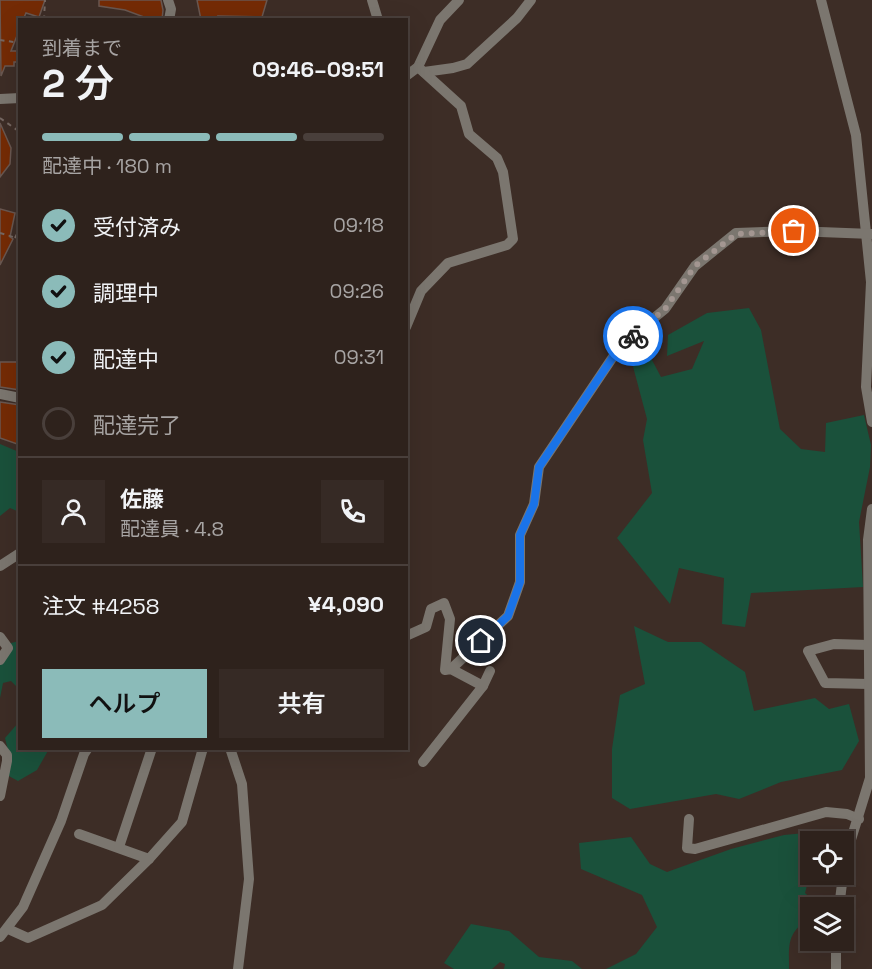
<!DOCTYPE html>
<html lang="ja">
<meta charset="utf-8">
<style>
body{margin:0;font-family:"Space Grotesk","Noto Sans JP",sans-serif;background:#362a25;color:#f1f3f6;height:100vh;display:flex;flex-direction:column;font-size:22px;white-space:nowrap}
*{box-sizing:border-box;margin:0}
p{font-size:20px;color:#a7a4a3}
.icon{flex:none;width:33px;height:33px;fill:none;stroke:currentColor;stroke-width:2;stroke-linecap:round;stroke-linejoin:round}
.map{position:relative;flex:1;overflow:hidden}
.panel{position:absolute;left:18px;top:18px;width:390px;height:732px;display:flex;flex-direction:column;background:#2e221c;border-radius:0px;box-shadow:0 6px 24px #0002,0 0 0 2px #493f3b}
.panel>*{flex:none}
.buttons{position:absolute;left:800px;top:831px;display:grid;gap:12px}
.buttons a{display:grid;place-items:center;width:54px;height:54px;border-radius:0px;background:#2e221c;box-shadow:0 6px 24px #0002,0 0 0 2px #493f3b;font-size:30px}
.pin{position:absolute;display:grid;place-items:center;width:51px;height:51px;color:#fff;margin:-26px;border:3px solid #fff;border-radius:50%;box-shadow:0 2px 6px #0007}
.courier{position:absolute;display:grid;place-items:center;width:60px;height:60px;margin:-30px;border:4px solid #1a73e8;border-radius:50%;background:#fff;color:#222;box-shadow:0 2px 8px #0007}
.headline em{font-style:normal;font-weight:600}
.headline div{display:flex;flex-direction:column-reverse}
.headline{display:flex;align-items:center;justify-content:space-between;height:102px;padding:0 24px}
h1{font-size:39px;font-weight:600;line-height:45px}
.bar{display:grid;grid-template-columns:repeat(4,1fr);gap:9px 6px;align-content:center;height:72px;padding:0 24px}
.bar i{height:8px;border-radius:4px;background:#493f3b}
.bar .on{background:#8bbbb9}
.bar p{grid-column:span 4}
.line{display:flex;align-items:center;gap:15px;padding:0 24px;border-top:2px solid #493f3b}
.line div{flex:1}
.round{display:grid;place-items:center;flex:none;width:63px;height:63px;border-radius:0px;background:#362a25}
ol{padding:0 24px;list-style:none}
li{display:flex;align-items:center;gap:18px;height:66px}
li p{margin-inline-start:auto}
li .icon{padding:6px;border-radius:50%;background:#8bbbb9;color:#111;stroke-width:4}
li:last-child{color:#a7a4a3}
li i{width:33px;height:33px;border:3px solid #493f3b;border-radius:50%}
.primary-button{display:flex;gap:12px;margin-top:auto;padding:12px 24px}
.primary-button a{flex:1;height:69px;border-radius:0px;background:#8bbbb9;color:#111;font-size:24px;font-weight:600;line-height:69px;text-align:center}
.primary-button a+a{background:#362a25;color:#f1f3f6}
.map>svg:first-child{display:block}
</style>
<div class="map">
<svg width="872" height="969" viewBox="0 0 872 969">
<rect width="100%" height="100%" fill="#3d2d26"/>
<g fill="#1a513b">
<path d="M749,308L761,330L780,429L801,449L825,452L826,423L864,415L871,445L870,467L859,522L863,587L751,593L745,627L722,624L724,578L679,568L670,604L617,538L652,493L643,440L647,419L631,359L644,345L661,377L692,369L704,341L667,356L668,335L707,313Z"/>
<path d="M0,444L19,452V527L17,511L10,508L0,516Z"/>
<path d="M634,626L668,642H701L745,672L754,711L815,698L829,709L849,704L859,741L842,770L781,782L739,799L716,794L630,809L612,798V749L620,695L645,684Z"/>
<path d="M19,641V689L11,681L3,683L0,698V663L11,643Z"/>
<path d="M19,722L20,748L49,749L37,770L18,781L7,775L8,750L5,738Z"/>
<path d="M837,830L845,832L840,841L810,842V874L805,893L820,907L810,908V917C787,934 789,942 789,969H606L636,954L657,927L642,895L581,869L579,843L631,837L650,864L667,872L731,849L784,835Z"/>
<path d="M471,924L509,931L539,957L572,961L582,969H504L505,964L500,962L492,969H454L444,963Z"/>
</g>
<g fill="#742b05" stroke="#695750" stroke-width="1.5">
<path d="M0,0H45L39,17L26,13L23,20H20V28L11,51H18L17,62H14V66H5L1,76Z"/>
<path d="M99,0H161L163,10L162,20H152L125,10L99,6Z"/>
<path d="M197,0H267L262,17L218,16L219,20H201Z"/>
<path d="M0,123L11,148L10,164L0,177Z"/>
<path d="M0,209L15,213L10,237L13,239L0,265Z"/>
<path d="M0,362H19L20,390L0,387Z"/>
<path d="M0,402L20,405V445L0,438Z"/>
</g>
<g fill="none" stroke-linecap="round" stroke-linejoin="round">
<g stroke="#756761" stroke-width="2" stroke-dasharray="4.5 4.5" stroke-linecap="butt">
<path d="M44,20L45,0"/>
<path d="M0,40L20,43"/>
<path d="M18,86L20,72"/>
<path d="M0,118L20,132"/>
<path d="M0,233L20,239"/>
<path d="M15,238L20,228"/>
</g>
<g stroke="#7b766f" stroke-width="10">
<path d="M168,0L171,9L169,20"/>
<path d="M372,0L378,20"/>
<path d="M821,0L856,135L871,282L866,387L872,422"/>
<path d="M424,72L453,68L467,64L517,18L531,0"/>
<path d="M406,76L418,67L440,20L459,0"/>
<path d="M0,99L20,98"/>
<path d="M406,327L421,291L448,263L507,245L513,239L503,172L497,158L469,134L461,106L418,67"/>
<path d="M0,394L20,398"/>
<path d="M0,566L20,553"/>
<path d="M406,636L426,627L431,609L444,603L450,619L445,670L451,669L483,686"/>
<path d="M0,637L8,648L0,660"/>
<path d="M869,645L834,644L808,651L825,683L869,684"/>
<path d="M451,669L508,616L520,582V535L534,504L539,467L621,345L665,309L695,266L736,233L794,231L872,234"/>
<path d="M0,746L7,755V761L0,796"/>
<path d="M230,748L242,784L249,879L238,969"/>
<path d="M423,762L483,686L490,671"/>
<path d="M689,819L687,848L695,849L826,812L847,814L859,819"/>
<path d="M79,834L149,859"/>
<path d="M119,847L152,748"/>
<path d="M839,908L845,859L870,778L868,540L872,509"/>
<path d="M8,929L28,938L102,905L149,859L182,822L203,748"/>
<path d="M0,937L23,907L61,821L84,754L88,748"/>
<path d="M836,969V940"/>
</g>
</g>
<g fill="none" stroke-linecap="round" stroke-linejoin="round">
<path stroke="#a39691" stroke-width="6" stroke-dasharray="0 10.8" d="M633,336L665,309L695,266L736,234L794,231"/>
<path stroke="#1a73e8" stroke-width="8" d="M481,641L508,616L520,582V535L534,504L539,467L621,345L633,336"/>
</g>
</svg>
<div class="buttons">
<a><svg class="icon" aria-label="locate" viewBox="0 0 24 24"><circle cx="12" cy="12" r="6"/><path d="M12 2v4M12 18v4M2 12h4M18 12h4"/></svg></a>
<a><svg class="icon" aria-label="layers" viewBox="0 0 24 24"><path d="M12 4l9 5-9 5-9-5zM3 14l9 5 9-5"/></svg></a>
</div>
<div class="pin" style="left:794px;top:231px;background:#ea580c"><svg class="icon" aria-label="bag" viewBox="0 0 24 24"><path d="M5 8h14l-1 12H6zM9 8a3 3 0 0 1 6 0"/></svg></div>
<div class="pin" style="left:481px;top:641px;background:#1f2937"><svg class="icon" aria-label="home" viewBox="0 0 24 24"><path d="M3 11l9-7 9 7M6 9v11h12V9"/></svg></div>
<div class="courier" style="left:633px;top:336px"><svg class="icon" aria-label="bike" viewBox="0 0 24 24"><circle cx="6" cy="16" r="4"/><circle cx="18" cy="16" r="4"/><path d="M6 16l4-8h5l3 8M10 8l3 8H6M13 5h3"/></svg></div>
<section class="panel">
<div class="headline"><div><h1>2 分</h1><p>到着まで</p></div><em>09:46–09:51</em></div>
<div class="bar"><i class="on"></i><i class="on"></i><i class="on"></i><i></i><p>配達中 · 180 m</p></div>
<ol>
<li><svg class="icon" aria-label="check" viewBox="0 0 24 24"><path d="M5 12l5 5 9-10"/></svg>受付済み<p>09:18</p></li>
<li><svg class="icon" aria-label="check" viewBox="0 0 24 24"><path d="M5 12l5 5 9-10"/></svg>調理中<p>09:26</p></li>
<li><svg class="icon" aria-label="check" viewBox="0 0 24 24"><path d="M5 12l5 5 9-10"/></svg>配達中<p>09:31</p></li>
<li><i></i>配達完了</li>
</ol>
<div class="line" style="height:108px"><a class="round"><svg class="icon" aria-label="person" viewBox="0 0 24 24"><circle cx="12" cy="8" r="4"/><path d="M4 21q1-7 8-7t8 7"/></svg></a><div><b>佐藤</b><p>配達員 · 4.8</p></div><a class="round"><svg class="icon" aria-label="phone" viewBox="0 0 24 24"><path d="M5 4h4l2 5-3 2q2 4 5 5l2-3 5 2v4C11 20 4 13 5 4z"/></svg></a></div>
<div class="line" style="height:78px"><div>注文 #4258</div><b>¥4,090</b></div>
<div class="primary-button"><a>ヘルプ</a><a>共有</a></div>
</section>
</div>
